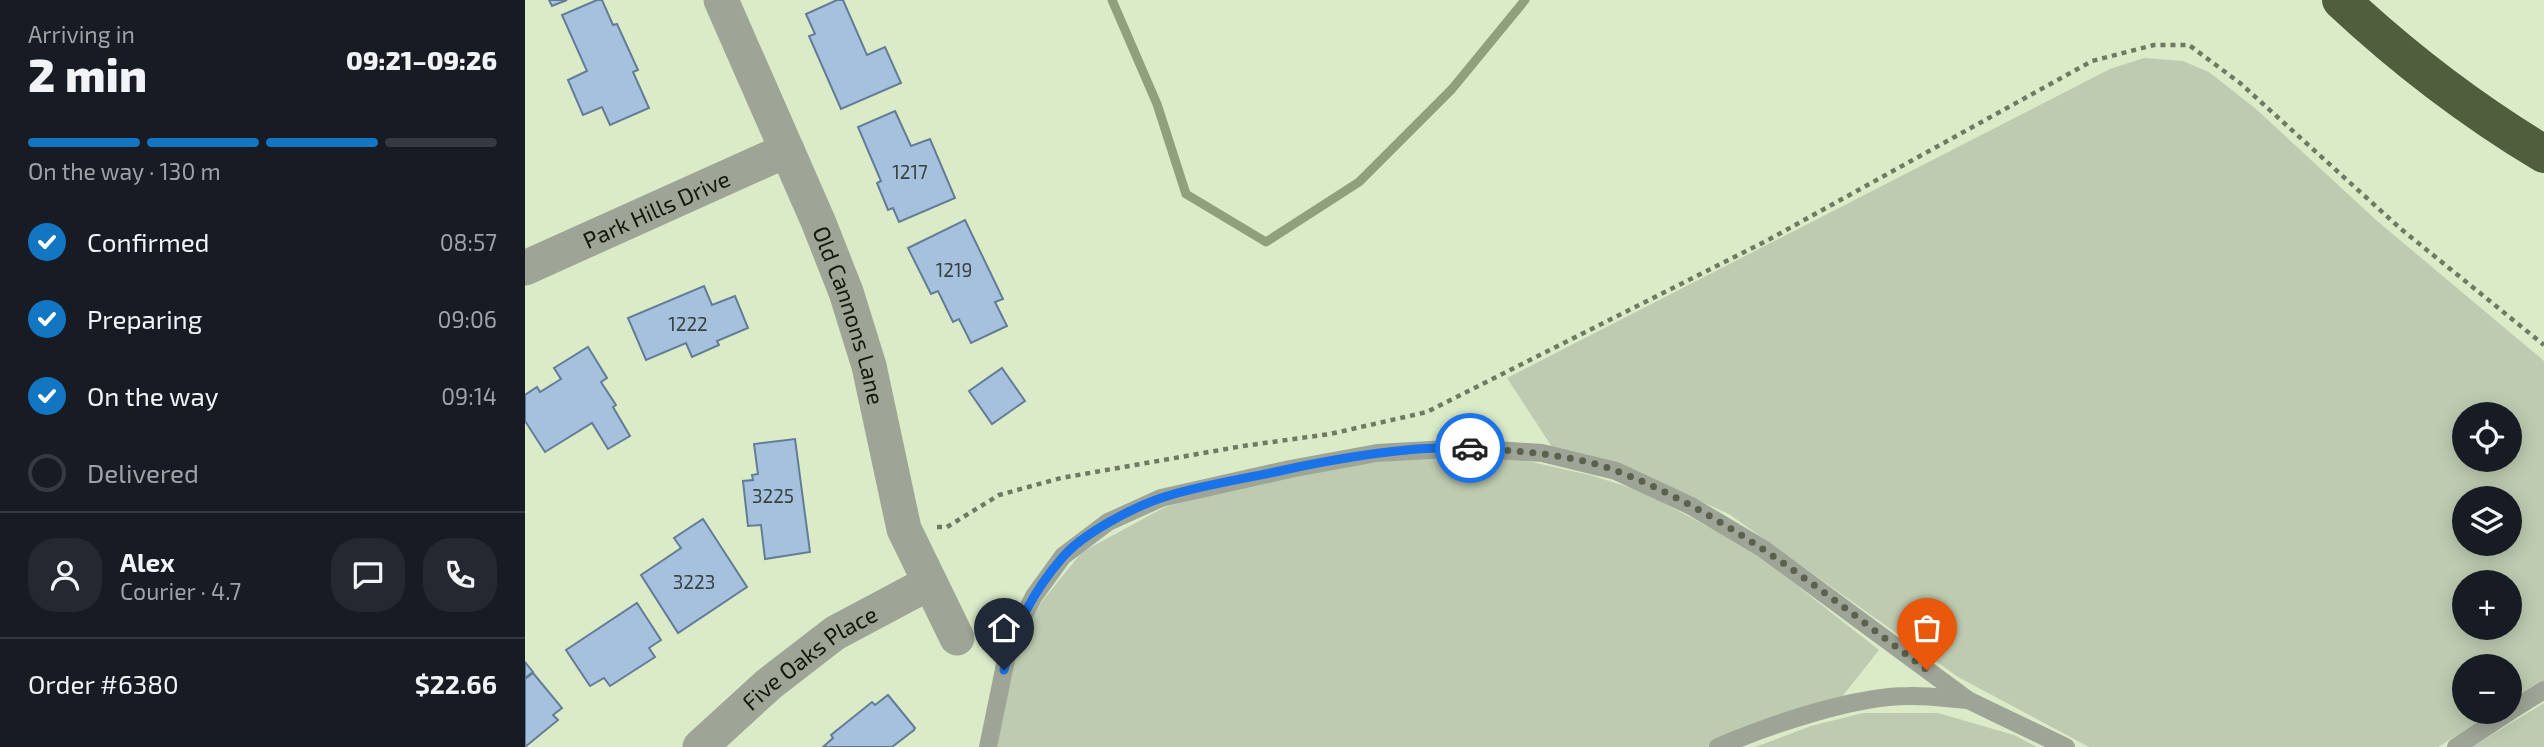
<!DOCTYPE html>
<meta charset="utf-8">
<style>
body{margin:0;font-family:"Exo 2",sans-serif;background:#242831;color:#f1f3f6;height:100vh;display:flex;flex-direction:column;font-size:26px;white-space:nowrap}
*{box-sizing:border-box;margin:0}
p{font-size:23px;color:#9ea1a6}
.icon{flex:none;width:38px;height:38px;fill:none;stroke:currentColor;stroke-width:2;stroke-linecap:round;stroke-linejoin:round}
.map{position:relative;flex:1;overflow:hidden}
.sheet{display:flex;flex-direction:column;background:#171b24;width:525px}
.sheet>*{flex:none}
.tools{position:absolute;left:1927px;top:402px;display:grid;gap:14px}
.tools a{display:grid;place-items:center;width:70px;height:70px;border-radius:50%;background:#171b24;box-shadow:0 4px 18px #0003;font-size:35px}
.pin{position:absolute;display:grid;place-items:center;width:60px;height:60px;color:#fff;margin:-72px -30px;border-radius:50% 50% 50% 0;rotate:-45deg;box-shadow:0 0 7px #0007}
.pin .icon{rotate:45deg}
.courier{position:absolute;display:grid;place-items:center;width:70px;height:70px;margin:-35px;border:5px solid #1a73e8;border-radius:50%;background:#fff;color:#222;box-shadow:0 2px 9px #0007}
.overview em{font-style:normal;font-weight:800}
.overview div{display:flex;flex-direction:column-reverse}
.overview{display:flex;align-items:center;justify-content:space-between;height:119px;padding:0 28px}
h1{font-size:46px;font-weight:800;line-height:52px}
.bar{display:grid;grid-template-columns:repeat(4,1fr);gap:10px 7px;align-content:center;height:84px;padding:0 28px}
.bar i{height:9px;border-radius:5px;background:#363941}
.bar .active{background:#1376c2}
.bar p{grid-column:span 4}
.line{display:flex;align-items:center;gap:18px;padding:0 28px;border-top:2px solid #363941}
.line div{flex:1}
.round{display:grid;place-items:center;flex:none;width:74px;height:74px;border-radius:28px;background:#242831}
ol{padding:0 28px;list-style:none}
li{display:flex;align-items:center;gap:21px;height:77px}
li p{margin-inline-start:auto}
li .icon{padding:7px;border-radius:50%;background:#1376c2;color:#fff;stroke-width:4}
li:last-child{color:#9ea1a6}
li i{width:38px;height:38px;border:4px solid #363941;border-radius:50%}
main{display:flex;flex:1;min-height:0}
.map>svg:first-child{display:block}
</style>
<main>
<section class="sheet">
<div class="overview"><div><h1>2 min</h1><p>Arriving in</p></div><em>09:21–09:26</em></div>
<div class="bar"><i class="active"></i><i class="active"></i><i class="active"></i><i></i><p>On the way · 130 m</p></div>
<ol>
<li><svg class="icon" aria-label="check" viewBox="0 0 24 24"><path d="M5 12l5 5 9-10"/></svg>Confirmed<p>08:57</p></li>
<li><svg class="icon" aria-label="check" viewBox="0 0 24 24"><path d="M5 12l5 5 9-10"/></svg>Preparing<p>09:06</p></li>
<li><svg class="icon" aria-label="check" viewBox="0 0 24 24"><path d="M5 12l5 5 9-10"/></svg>On the way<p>09:14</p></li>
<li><i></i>Delivered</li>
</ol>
<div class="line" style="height:126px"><a class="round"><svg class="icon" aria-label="person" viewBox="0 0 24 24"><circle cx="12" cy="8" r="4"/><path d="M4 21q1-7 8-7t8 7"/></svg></a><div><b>Alex</b><p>Courier · 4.7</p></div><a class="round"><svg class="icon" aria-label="chat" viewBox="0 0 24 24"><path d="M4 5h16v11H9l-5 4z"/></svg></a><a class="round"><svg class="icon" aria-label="phone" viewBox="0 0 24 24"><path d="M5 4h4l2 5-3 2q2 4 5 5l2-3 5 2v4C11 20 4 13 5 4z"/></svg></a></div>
<div class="line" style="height:91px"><div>Order #6380</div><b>$22.66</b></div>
</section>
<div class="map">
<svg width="2019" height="747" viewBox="0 0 2019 747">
<rect width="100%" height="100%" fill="#dbebc8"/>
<g fill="#bfcbb1" fill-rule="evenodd">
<path d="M1619,58L1658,61L1684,72L1731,109L1851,220L2019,361V681L1985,702L1984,667H1939V712H1969L1913,747H1564L1433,677L1204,514L1100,468L1027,447L982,378L1585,69ZM1939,415H1984V460H1939ZM1939,499H1984V544H1939ZM1939,583H1984V628H1939Z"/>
<path d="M917,455L989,458L1065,475L1116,491L1227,550L1354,650L1316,698L1182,747H470L476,709L495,640L518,600L557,552L640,507L722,485L819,466Z"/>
<path d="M2019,703V747H1947Z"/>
<path d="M1338,713H1413L1489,735L1512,747H1230L1286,726Z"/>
</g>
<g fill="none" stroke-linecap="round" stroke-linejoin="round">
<path stroke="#909f7c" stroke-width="9" d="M587,0L632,104L661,194L741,242L834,182L927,89L1000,0"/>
</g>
<g fill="#a5c1de" stroke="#637d96" stroke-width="2">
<path d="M24,0H42L27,6Z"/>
<path d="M72,0H77L88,25L92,24L113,70L108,72L124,108L85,125L77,107L58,115L43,80L62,71L37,15Z"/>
<path d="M312,0H318L342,55L360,47L376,83L316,109L284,36L290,34L281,14Z"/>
<path d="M370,111L386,146L405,139L430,198L374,222L368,208L363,210L352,183L356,181L333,127Z"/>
<path d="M440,220L478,299L470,302L482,326L446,343L434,319L428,322L413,291L406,294L383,248Z"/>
<path d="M179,286L187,305L210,296L223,328L192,341L194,345L167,357L161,343L121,360L103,318Z"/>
<path d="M63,347L82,378L76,382L91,405L88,407L105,436L83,449L67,423L20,452L0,421V395L12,387L15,392L36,379L29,368Z"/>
<path d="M477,368L500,401L467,424L444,391Z"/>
<path d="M270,439L285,552L240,559L236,525L223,526L218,481L228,480L227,475L233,474L229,444Z"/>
<path d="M178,519L222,587L153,633L116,575L156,548L149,538Z"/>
<path d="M112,603L136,640L124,648L130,657L85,686L79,678L65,686L41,650Z"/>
<path d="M0,662L8,672L0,678Z"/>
<path d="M8,673L37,708L28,715L33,720L0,747V679Z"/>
<path d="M363,695L390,728L389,730L367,747H298L308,738L306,735L347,702L350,705Z"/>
</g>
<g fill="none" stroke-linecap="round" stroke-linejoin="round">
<path stroke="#707a63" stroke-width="4.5" stroke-dasharray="5 5" stroke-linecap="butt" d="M412,527H422L474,495L536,478L718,446L805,434L902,412L1243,240L1567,61L1629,45H1664L1715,83L1876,229L2019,345"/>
<g stroke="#9ea596" stroke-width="18">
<path d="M1984,712L2019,690"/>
<path d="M463,747L484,645L509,596L538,556L583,522L636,498L765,469L852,453L940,448L1017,453L1091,471L1166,506L1237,548L1443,700L1541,747"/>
<path d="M1193,747C1245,725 1328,696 1384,696C1404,695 1424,699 1443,700"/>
<path d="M1931,747L1984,712"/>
</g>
<g stroke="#9ea596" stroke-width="35">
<path id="s1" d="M196,0L293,221L321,292L344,366L379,529L432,638"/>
<path id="s2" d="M0,268L262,150"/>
<path id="s3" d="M175,747L244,684L310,633L404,583"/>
</g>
<path stroke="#505e3e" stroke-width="38" d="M1816,0C1878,58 1946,110 2019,154"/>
</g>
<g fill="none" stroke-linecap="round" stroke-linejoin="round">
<path stroke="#5a624e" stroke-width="7" stroke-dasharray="0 12.6" d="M945,448C993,451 1047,454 1092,471C1208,516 1304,597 1402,670"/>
<path stroke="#1a73e8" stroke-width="9" d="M479,670C488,629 510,589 537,558C557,534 607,508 636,498C671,486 713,480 750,472C809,459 884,445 945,448"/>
</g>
<g text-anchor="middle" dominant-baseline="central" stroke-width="5" stroke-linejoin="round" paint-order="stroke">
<g font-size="19" fill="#384341">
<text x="385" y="171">1217</text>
<text x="429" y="269">1219</text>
<text x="163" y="323">1222</text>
<text x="248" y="495">3225</text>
<text x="169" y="581">3223</text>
</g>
<g font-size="23" fill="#14190d" stroke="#dbebc8">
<text stroke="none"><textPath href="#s2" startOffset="144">Park Hills Drive</textPath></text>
<text stroke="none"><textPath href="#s1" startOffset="341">Old Cannons Lane</textPath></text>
<text stroke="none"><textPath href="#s3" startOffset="142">Five Oaks Place</textPath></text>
</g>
</g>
</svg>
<div class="tools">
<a><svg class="icon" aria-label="locate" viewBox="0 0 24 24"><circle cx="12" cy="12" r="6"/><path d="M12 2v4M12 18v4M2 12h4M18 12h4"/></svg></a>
<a><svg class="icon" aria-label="layers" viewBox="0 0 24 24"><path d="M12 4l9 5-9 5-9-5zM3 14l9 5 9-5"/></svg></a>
<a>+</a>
<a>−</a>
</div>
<div class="pin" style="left:1402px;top:670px;background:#ea580c"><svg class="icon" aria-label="bag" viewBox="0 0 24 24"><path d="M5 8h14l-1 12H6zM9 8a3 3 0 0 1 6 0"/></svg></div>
<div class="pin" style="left:479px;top:670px;background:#1f2937"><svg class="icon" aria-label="home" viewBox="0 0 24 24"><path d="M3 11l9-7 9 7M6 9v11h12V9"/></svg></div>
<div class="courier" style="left:945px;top:448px"><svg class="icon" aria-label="car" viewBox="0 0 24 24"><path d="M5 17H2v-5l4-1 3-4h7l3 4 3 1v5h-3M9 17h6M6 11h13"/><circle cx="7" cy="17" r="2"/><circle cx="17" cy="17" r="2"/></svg></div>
</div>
</main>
